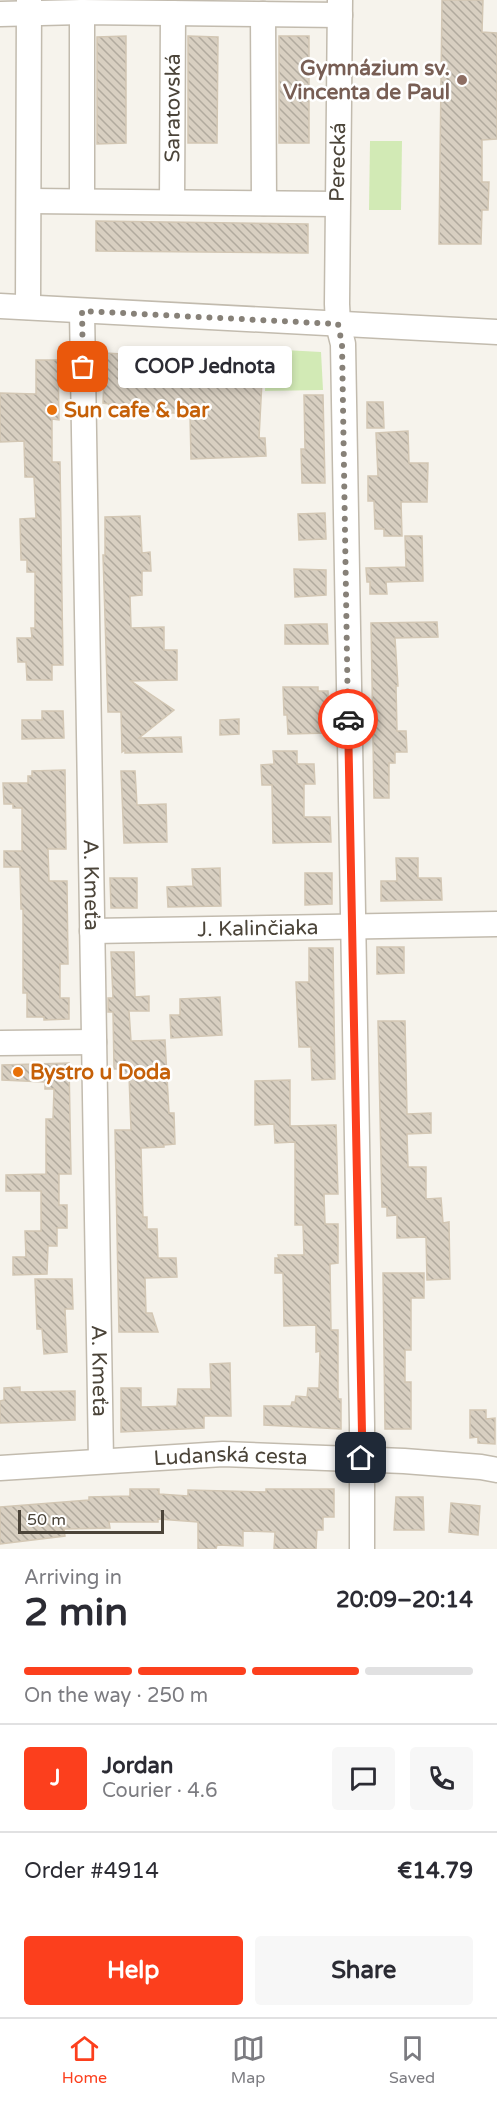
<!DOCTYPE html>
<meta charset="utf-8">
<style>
body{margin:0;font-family:"Varela Round",sans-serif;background:#f7f7f7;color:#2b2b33;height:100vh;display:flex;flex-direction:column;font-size:22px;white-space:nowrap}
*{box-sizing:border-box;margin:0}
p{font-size:20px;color:#7c7c81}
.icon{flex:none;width:33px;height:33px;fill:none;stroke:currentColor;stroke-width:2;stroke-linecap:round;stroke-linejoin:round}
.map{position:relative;height:1549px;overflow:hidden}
.details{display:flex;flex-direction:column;background:#fff;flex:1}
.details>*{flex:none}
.scale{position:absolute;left:18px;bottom:15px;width:146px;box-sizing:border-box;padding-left:6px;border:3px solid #4b4439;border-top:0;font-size:16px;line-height:21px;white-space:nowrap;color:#4b4439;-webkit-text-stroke:4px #fff;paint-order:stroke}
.pin{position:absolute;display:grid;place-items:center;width:51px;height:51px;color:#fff;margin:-26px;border-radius:12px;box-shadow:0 3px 9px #0006}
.courier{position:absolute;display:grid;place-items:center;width:60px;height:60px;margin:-30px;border:4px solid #fc3f1d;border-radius:50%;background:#fff;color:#222;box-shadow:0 2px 8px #0007}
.bubble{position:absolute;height:42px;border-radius:6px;background:#fff;box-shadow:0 3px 9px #0003;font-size:20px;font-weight:800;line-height:42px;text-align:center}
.head em{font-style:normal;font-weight:800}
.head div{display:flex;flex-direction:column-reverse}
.head{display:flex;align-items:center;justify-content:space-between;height:102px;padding:0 24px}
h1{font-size:39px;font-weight:800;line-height:45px}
.bar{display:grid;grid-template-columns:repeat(4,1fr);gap:9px 6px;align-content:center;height:72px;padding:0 24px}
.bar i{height:8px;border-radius:4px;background:#e1e1e2}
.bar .selected{background:#fc3f1d}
.bar p{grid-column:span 4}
.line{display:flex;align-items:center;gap:15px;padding:0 24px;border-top:2px solid #e1e1e2}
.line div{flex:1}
.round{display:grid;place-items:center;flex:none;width:63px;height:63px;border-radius:6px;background:#f7f7f7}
.primary-button{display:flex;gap:12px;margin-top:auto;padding:12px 24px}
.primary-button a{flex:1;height:69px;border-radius:6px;background:#fc3f1d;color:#fff;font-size:24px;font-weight:800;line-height:69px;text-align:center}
.primary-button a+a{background:#f7f7f7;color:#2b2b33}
.dock{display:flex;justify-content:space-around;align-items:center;height:84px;border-top:2px solid #e1e1e2;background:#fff;font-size:16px;color:#7c7c81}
.dock a{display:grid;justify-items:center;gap:3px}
.dock .selected{color:#fc3f1d}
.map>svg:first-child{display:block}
</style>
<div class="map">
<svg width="497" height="1549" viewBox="0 0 497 1549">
<defs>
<pattern id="building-back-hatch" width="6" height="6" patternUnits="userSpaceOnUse" patternTransform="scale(1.5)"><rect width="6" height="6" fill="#d8cfc1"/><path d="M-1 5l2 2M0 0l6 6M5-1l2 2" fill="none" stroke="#b1aa9e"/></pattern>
</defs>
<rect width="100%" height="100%" fill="#f6f3ec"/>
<g fill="#d2eab5">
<path d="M370,141H402L401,210H369Z"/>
<path d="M266,349L321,352L323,390L265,391Z"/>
</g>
<g fill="url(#building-back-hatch)" stroke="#d3c7b4" stroke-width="1.5">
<path d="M442,0H483L482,32L497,33V139L482,140V182H489L488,210H482L481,244H439Z"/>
<path d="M126,36V143L97,144V37Z"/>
<path d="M188,36L218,37L217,143H188Z"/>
<rect x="279" y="36" width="30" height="107"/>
<path d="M96,221L308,224V253L96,251Z"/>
<path d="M105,353L189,358L188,376L219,377V360L263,362L259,438H265L266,456L191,459L190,414L109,409V404L103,403Z"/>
<path d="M36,360H58L59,420L52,419V462H60L63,665H52V680H27L26,662H18L17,638H32L31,628H35V572H27V560H21L20,519L36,518L34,477H25L24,441L0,442V393L36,394Z"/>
<path d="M304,395H323L325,483H302L301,449H305Z"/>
<path d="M367,402H383L384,428H367Z"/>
<path d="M408,431L409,463H428L427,502H401L402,536H384V529H375L374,501H368V476H378L376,433Z"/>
<path d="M325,513L326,539L299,540L298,514Z"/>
<path d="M140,516L142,553L150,552L151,571H142V595L130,596L131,628L164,627V650H177V680L131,681L174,710L139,738L181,737L182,752L125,753V750L122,752L121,712H108L103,555H105V517Z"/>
<path d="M405,536H422L423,581L386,582L387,594H370V582H367L366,568L406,567Z"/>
<path d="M294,569L326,570V595L295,597Z"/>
<path d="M437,622L438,637L395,638L398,686H396L397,731H406L407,752H395V763H389V798H374L371,623Z"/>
<path d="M315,624H327L328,644H285V625Z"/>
<path d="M283,687H318V691H328L329,733L288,734L287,715H284Z"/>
<path d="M42,711H63L64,738L22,739V720H42Z"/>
<path d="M239,719V734L220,735V720Z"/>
<path d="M273,751H297V764H314L315,784H304V817H330L331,842L273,843L272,785H262L261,765L274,764Z"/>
<path d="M65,770L66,849H48L49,881H67L68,964H60V998H69V1019L44,1020V1017H27V993H23V909H21L20,867H4V851H22V808H13V804H4L3,783H28V776H32V771Z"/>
<path d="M121,771H135L137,805L166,804L167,842L124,843Z"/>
<path d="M396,858H418V878H441L442,900L381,901V881H397Z"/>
<path d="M220,868L221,906L168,907L167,887L193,886L192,869Z"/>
<path d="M305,873H332V904L305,905Z"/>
<path d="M110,878H137V908H111Z"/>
<path d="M377,947H404V973L377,974Z"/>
<path d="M309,948H333L335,1079L312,1080L311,1047H299L296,982H309Z"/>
<path d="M111,952H134L135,997L149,996V1011H129L131,1041L165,1040L169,1113H174L175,1144L164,1145V1147L141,1148L143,1217H147V1229H157L158,1258H176L177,1277L145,1278L146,1313H152L158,1332H119L115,1130H131L129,1075L122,1076V1069H114L113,1012H108V998H113Z"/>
<path d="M220,997L222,1035L171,1038L170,1015H180V999Z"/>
<path d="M378,1021H405L407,1114L431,1113V1133L407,1134L408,1167H426V1199L441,1198L443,1223L449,1222L450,1279L427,1280L426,1237L397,1238V1215L387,1216V1207H382Z"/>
<path d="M69,1063L71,1174H59V1205H67V1228H57V1246H48L47,1274L13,1275V1257H26L25,1231H41V1191H6V1175L46,1174V1119H53L54,1089H45V1082L2,1080V1065Z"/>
<path d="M290,1080V1126L336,1125L338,1194H324L325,1224H338V1263L330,1264L331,1330H338V1399H341V1429L264,1425V1406H291L292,1402H295L296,1396L307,1397L308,1388H319L320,1351L316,1352V1325L284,1326L283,1273H275V1258H279L278,1255H304L303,1225H295V1142L275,1143L274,1124L255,1125V1081Z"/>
<path d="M383,1273H424V1298H411V1350H405V1382H411V1429H385Z"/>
<path d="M35,1279H72L73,1309H65L67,1352L44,1354L42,1329H37Z"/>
<path d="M230,1363L231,1416H204V1428L121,1432V1388H141V1407L177,1406L178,1389H211L210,1364Z"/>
<path d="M20,1387V1392L75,1391V1420L0,1423V1401L4,1400V1388Z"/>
<path d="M470,1410H486V1419L495,1418V1444L478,1443V1437L470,1438Z"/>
<path d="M130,1489H159V1494L188,1496V1490L266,1492V1489H334V1517H323V1530H317L316,1549H274L275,1532L243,1531V1546L217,1545L216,1549H198V1522L158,1519V1522H109L110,1528L64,1529L65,1536L0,1544V1507L89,1500V1497L130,1496Z"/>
<path d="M396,1497H423L424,1530H394Z"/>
<path d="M451,1503L480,1506L478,1535L449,1532Z"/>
</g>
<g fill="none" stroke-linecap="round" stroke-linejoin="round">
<g stroke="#c2bbae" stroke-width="27">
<g id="minor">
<path d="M340,0L337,304L338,324L343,344L362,1425V1549"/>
<path d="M82,12V201"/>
<path d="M0,14L82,12L340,15"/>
<path d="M263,14L264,203"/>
<path d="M30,201L337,204"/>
<path id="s1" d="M172,202L173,13"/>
<path d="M0,306L497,332"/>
<path d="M28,307L29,0"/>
<path id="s2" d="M82,311L101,1460"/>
<path id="s3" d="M92,931L497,924"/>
<path d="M0,1043L94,1042"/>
<path id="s4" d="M0,1468L223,1454L404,1461L481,1467L497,1470"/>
</g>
</g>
<use href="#minor" stroke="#fff" stroke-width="24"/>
</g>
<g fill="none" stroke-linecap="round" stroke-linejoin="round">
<path stroke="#878178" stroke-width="6" stroke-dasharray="0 10.8" d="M83,367L82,311L338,324L342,344L348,719"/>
<path stroke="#fc3f1d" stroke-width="8" d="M348,719L362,1433L361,1458"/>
</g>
<circle fill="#8d6e63" stroke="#fff" stroke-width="2" cx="462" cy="80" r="6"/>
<g fill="#e8710a" stroke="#fff" stroke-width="2">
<circle cx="52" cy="410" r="6"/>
<circle cx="18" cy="1072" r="6"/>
</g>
<g text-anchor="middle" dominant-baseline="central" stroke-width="5" stroke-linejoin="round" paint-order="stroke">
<g font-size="21" font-weight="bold" fill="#785e54" stroke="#fff" text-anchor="end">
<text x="450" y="68">Gymnázium sv.<tspan x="450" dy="24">Vincenta de Paul</tspan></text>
</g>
<g font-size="21" fill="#4b4439" stroke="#fff">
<text stroke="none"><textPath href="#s1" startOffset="94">Saratovská</textPath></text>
<text transform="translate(338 162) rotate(-89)">Perecká</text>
<text stroke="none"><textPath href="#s2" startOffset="574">A. Kmeťa</textPath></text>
<text stroke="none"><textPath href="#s3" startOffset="166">J. Kalinčiaka</textPath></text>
<text stroke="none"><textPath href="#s2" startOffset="1060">A. Kmeťa</textPath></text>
<text stroke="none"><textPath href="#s4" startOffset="231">Ludanská cesta</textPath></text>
</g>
<g font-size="21" font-weight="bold" fill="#c56008" stroke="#fff" text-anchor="start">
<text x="64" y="410">Sun cafe &amp; bar</text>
<text x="30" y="1072">Bystro u Doda</text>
</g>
</g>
</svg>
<div class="scale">50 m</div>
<div class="pin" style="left:83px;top:367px;background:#ea580c"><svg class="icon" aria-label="bag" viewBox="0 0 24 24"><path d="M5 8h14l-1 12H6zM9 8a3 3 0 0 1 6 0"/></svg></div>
<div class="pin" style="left:361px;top:1458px;background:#1f2937"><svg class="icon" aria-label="home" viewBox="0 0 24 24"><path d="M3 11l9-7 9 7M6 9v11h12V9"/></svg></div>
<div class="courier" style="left:348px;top:719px"><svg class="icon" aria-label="car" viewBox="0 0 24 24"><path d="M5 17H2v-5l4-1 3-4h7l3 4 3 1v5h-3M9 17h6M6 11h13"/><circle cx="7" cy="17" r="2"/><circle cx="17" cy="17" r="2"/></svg></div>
<div class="bubble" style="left:118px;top:346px;width:174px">COOP Jednota</div>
</div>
<section class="details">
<div class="head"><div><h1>2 min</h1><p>Arriving in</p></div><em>20:09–20:14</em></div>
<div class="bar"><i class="selected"></i><i class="selected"></i><i class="selected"></i><i></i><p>On the way · 250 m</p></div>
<div class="line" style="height:108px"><b class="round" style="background:#fc3f1d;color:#fff">J</b><div><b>Jordan</b><p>Courier · 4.6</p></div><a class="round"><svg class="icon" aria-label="chat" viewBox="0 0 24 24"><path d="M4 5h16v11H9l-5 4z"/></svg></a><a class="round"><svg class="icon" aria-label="phone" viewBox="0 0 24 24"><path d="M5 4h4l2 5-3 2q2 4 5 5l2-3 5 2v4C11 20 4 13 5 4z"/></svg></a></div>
<div class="line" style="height:78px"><div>Order #4914</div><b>€14.79</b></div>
<div class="primary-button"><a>Help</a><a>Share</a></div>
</section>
<nav class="dock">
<a class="selected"><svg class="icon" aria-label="home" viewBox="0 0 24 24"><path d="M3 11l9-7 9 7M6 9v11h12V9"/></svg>Home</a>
<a><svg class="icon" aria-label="map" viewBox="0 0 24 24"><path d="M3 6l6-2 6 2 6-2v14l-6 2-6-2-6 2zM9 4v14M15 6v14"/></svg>Map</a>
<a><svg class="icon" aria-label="saved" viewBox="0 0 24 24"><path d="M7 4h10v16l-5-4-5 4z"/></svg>Saved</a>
</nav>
